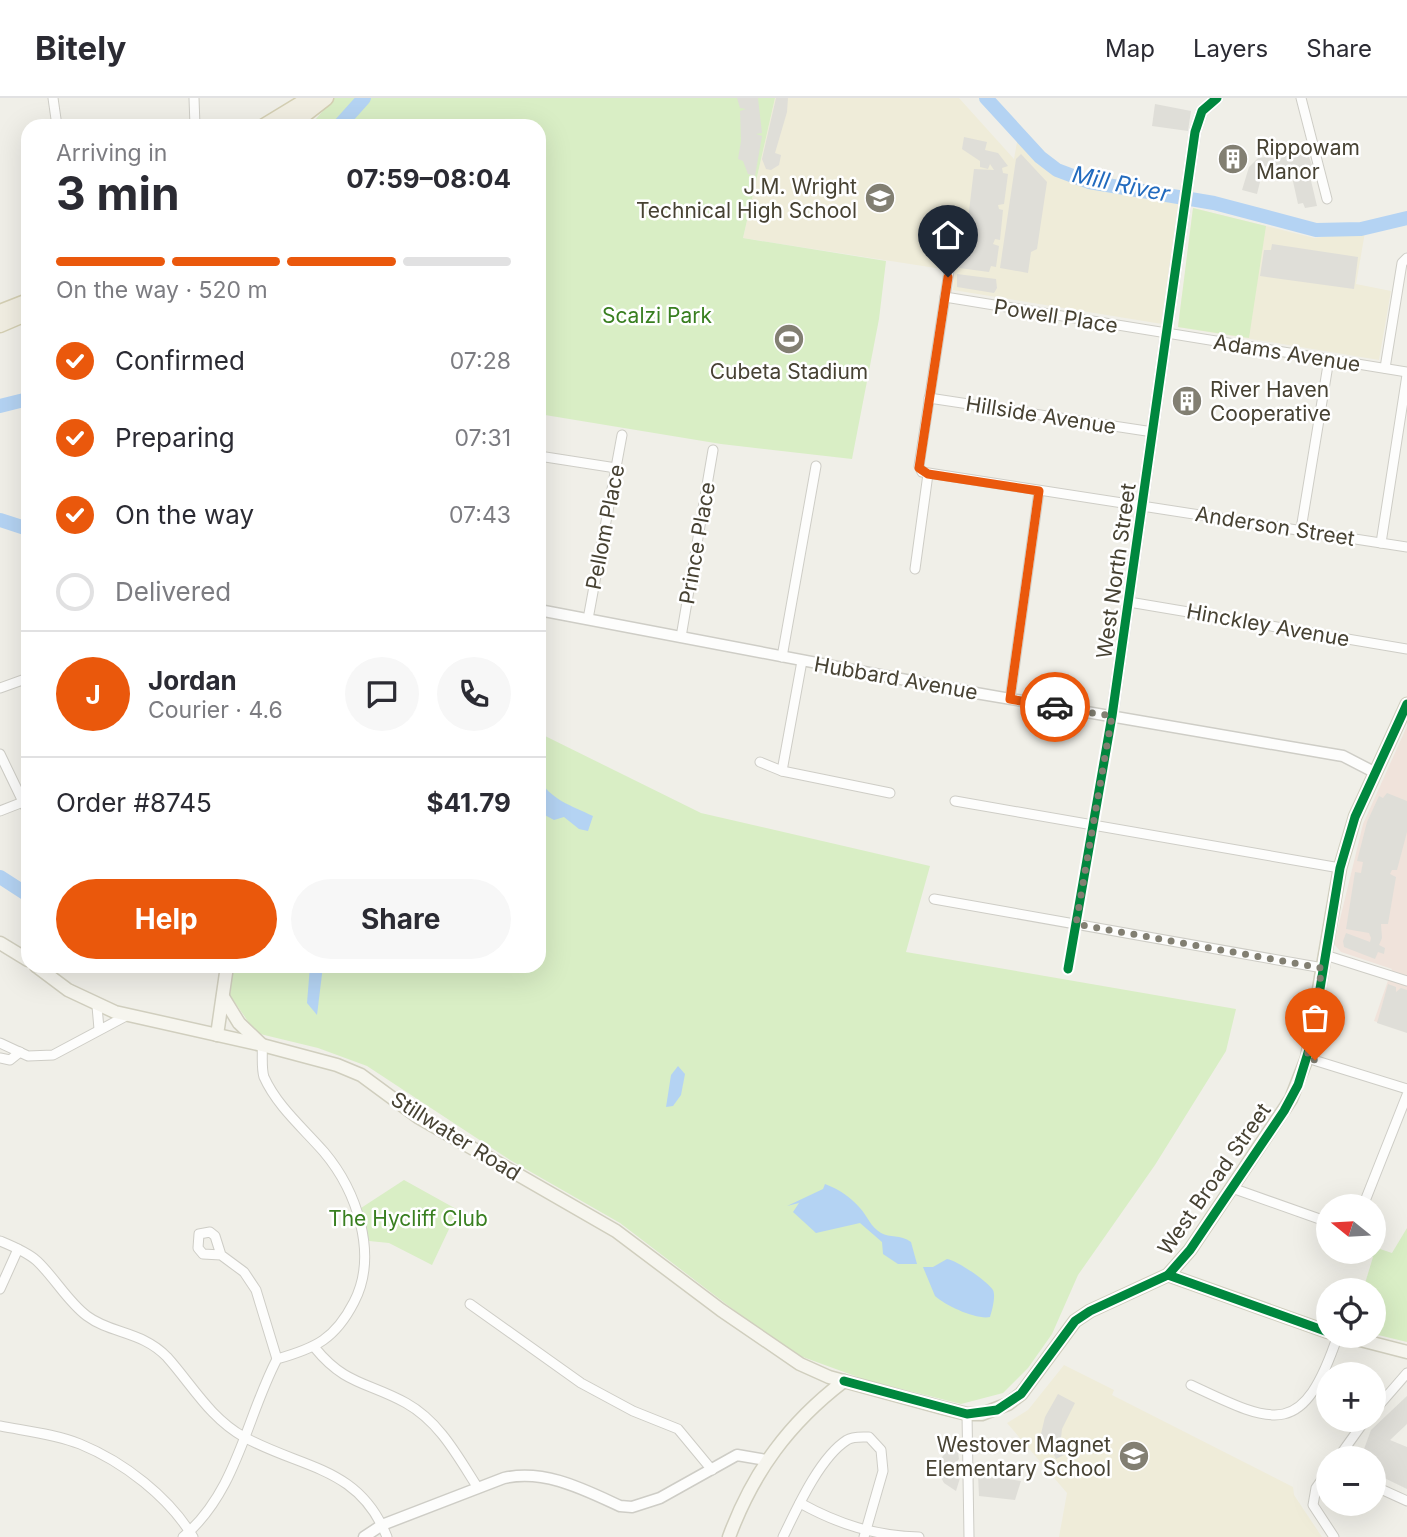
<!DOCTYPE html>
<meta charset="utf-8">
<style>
body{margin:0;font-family:Inter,sans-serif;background:#f7f7f7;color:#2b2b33;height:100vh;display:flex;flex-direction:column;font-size:26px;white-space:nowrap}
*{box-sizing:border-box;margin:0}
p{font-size:23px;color:#7c7c81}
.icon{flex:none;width:38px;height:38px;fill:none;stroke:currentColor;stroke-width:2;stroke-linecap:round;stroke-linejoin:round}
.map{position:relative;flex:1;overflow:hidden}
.sheet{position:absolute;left:21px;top:21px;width:525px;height:854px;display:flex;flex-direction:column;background:#fff;border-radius:21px;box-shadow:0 7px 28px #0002}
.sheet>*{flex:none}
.needle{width:46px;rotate:288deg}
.buttons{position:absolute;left:1316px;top:1096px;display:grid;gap:14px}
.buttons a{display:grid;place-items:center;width:70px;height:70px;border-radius:50%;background:#fff;box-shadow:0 7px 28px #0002;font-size:35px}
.pin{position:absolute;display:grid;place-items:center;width:60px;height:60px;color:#fff;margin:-72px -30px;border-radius:50% 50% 50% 0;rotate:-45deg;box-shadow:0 0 7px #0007}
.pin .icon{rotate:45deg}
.courier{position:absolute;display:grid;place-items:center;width:70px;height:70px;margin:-35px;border:5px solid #ea580c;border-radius:50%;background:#fff;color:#222;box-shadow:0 2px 9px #0007}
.head em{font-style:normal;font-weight:700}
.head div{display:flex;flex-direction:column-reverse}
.head{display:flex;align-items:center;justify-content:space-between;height:119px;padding:0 35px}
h1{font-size:46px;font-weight:700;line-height:52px}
.bar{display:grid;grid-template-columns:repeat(4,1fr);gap:10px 7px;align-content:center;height:84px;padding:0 35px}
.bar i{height:9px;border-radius:5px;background:#e1e1e2}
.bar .selected{background:#ea580c}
.bar p{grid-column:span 4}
.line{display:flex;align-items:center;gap:18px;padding:0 35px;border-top:2px solid #e1e1e2}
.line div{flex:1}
.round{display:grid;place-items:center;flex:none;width:74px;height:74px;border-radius:37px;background:#f7f7f7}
ol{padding:0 35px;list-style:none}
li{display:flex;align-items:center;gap:21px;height:77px}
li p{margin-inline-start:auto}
li .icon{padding:7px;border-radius:50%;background:#ea580c;color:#fff;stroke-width:4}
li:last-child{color:#7c7c81}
li i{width:38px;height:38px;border:4px solid #e1e1e2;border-radius:50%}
.button{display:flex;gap:14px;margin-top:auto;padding:14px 35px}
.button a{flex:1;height:80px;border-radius:42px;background:#ea580c;color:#fff;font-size:28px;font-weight:700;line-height:80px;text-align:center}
.button a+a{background:#f7f7f7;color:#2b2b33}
header{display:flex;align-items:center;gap:42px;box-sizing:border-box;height:98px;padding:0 35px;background:#fff;border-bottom:2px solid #e1e1e2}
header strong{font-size:33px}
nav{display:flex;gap:38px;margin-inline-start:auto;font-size:24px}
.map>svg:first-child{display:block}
</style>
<header>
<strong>Bitely</strong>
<nav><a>Map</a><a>Layers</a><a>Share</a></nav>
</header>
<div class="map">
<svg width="1407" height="1439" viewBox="0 0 1407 1439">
<rect width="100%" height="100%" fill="#f0efe8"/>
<g fill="#efecd9">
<path d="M775,0H959L1014,61L1017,44L1056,78L1078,87L1179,103L1162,226L953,192L955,173L743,140Z"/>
<path d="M1193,110L1314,140L1365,134L1356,186L1391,193L1379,262L1178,229Z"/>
<path d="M1064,1267L1114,1292L1112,1297L1293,1389L1294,1397L1322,1439H1059L1067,1395L1007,1325L1028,1312Z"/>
</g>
<path fill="#f0e3db" d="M1407,628V934L1374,923L1392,871L1341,854L1334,846L1363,726Z"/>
<g fill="#d9eec5">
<path d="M334,0H775L743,140L886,163L879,221L852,361L721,346L539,316V28H317L315,22Z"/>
<path d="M1193,110L1266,128L1249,240L1178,229Z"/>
<path d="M539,635L701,715L930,768L906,854L1236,911L1226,953L1155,1067L1078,1177L1052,1236L1028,1270L1003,1295L961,1306L866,1282L789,1254L620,1125L510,1062L367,968L318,950L256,935L229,896L233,868H539Z"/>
<path d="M404,1082L458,1112L432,1167L389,1145L369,1143L361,1110Z"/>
<path d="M1407,1130V1244L1374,1236V1192H1363L1373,1159L1368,1157L1369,1153H1374V1149L1392,1155Z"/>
</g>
<g fill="#dfded8">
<path d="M737,0H758L762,35L756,36L762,38L755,78L748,76L743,63L738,61L741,43L740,13L746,11L740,10Z"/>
<path d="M776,0H788L787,14L775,55L781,57L779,67L771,72L766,71L762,61Z"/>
<path d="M1155,6L1191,13L1188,33L1152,28Z"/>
<path d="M964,39L987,44L985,52L998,55L1008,68L1002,70L1003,75L1008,76L1004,106L998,107L999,111L1003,112L1000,142L995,141L993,146L999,148L996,169L991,168L989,174L959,170L961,156H964L974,71L994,72L990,66L988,71L980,69V63L962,51Z"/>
<path d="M1307,54L1313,69L1308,70L1317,108L1305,110L1303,105L1298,106L1292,79L1284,80L1283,73L1264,68L1257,96L1242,92L1249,69L1258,60Z"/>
<path d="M1021,56L1047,84L1037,151L1031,154L1028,175L1000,170L1016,61Z"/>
<path d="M1272,146L1358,159L1354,191L1260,178L1264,152H1271Z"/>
<path d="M957,176L996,181L997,190L994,195L957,189Z"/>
<path d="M1387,695L1407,703V734L1397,772H1392L1390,776L1396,779L1388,826H1381L1382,840L1379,847L1385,850L1384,856L1378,854L1375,861L1344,849L1343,843L1346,835L1370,844L1371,840L1369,835L1346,831L1355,774L1361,775L1363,764L1357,763L1367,724L1379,698L1383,700Z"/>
<path d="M1388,886L1396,889V894L1401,890L1407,892V935L1377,925Z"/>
<path d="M1058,1296L1075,1305L1062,1331L1061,1340L1068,1355L1056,1361L1048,1344L1042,1343L1041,1336L1045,1319Z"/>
<path d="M1407,1298V1326L1390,1342L1407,1349V1391L1374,1375V1360H1365L1364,1351L1371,1332Z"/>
<path d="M957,1348L959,1361L952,1369L953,1376L960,1380L956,1393L944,1385L936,1370H943L938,1364L947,1353Z"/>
<path d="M978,1377L1021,1383L1015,1402L979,1398Z"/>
</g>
<g fill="#b4d3f3">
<path d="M539,680C549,701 572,708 593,718L588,733L579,731L564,719L554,722L539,714Z"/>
<path d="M310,868H323L317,917L307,905Z"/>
<path d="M678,968L685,976L681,997L673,1008L666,1009L671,977Z"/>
<path d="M825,1086C840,1092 849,1098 860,1110C868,1119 870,1128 881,1135C890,1140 900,1136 911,1144L917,1166H898L883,1156L882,1144L860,1125L816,1135L793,1114L799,1105L787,1108L823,1091Z"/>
<path d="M947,1161C958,1163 987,1183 993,1192C996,1198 992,1213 990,1219C977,1222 946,1208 935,1198L923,1169H933Z"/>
</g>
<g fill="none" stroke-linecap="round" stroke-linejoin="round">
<g stroke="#b4d3f3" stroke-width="14">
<path d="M986,0L1040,59L1057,72L1089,84L1214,105L1316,132L1361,131L1407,120"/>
<path d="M339,28L364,0"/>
<path d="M0,308L28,301"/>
<path d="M0,422L28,431"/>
<path d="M0,779L28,797"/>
</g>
<g stroke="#cecdc6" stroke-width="11">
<g id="minor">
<path d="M53,0L57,28"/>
<path d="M194,0L195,28"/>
<path d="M1301,0L1327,101"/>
<path d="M235,28L239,27"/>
<path d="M949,173L919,368L922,374L1407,449"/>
<path d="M945,199L1407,274"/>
<path d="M1385,270L1402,165L1407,160"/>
<path d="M929,300L1153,334"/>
<path d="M539,358L616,370"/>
<path d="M1301,431L1329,261"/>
<path d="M1381,445L1407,277"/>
<path d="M915,471L928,376"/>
<path d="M1129,504L1407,551"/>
<path d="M588,521L622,337"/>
<path d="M681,539L713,352"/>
<path d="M782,559L816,368"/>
<path d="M0,590L28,580"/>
<path d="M1010,601L1039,393"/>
<path d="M0,656L28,714"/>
<path d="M760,664L782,673L802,563"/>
<path d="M782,673L890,695"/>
<path d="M955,703L1340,770"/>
<path d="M0,713L23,704"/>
<path d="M934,801L1323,870"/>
<path d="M1325,857L1407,883"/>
<path d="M1068,871L1112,618"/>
<path d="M97,908L99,931"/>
<path d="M0,945L28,958L53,957L128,917"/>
<path d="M0,960L10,962L20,954"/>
<path d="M1307,960L1407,991"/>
<path d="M1232,1090L1328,1124"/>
<path d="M1363,1108L1407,997"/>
<path d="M0,1143C12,1148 27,1154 37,1163C55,1180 68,1204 87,1218C111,1236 142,1233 167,1259C192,1287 210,1320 244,1339C302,1371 359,1368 387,1439"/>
<path d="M221,1157L203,1156L198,1150L199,1136L210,1134L215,1138L221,1157L244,1174L256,1192L277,1261"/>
<path d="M0,1191L18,1151"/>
<path d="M470,1206L581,1285L633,1313L678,1331L712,1372"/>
<path d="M315,1250C345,1287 368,1284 406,1305C440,1324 458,1359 478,1390"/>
<path d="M1191,1287C1277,1328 1303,1340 1338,1237"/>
<path d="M1374,1313L1407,1275"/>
<path d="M967,1316L969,1439"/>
<path d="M0,1328C26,1333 55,1336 80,1346C124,1364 169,1399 193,1439"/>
<path d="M1338,1360L1366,1321"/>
<path d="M1328,1373L1316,1390L1313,1407L1334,1439"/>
<path d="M1374,1388L1407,1403"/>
<path d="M800,1405C838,1426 875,1438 919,1439"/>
<path d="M183,1439C237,1394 246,1320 277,1261C316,1250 335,1241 354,1204C379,1156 356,1092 324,1054C303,1030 277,1008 264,979C261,970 263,956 262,947"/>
<path d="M783,1439C797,1410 820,1359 847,1342C853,1338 862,1339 869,1339L881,1352L883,1373L864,1439"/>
</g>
</g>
<g stroke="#cecdc6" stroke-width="13">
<g id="tertiary">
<path d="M539,512L964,593L1343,658L1374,674"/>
<path d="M1112,618L1195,34L1202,13L1217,0"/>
<path d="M364,1439L382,1427L504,1380C545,1371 583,1391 620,1408L632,1409L660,1400L737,1357L766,1362"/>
</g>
</g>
<g stroke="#d0cebe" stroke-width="15">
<g id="secondary">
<path d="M0,845L28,862"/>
<path d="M36,868L68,892L115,914L262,947L337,967L361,977L418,1019L616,1133L721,1212L800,1266L829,1279L943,1310L967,1316H982L1008,1306L1021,1296L1075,1223L1090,1213L1168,1177L1190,1152L1291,1001L1307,960L1340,770L1355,719L1407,606"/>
<path d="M223,899L239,925L262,947"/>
<path d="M217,937L227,868"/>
<path d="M1168,1177L1328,1234"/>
<path d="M1341,1237L1407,1254"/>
<path d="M729,1439C753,1374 789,1325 844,1283"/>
</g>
</g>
<g stroke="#d4cfb3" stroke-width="17">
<g id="primary">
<path d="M264,28L310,0"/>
<path d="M290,28L326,0"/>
<path d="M0,214L28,203"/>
<path d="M0,227L28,215"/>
</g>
</g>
<use href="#minor" stroke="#fdfdfc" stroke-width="9"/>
<use href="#tertiary" stroke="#fdfdfc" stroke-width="10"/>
<use href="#secondary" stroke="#f6f5ee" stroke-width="12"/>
<use href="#primary" stroke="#f1eee2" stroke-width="14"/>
<g stroke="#fff" stroke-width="13">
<g id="cycleway">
<path d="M1068,871L1112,618L1195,34L1202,13L1217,0"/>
<path d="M1168,1177L1328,1234"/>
<path d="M844,1283L967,1316L997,1312L1021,1296L1075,1223L1090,1213L1168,1177L1190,1152L1284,1013L1298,987L1311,945L1340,770L1355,719L1407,606"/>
</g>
</g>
<use href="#cycleway" stroke="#00873e" stroke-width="9"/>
</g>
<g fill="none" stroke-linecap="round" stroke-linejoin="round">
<path stroke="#827f72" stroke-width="7" stroke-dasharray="0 12.6" d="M1055,609L1112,618L1076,826L1322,870L1307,960L1315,962"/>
<path stroke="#ea580c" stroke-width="9" d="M948,179L919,370L928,376L1039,393L1010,601L1055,609"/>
</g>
<defs>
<g id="building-disc" transform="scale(1.575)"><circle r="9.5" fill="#827f72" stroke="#fff"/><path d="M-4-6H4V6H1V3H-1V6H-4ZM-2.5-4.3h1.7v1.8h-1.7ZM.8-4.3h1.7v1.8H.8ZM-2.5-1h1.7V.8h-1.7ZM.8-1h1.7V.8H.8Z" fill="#fff"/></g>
<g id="school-disc" transform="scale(1.575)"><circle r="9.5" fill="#827f72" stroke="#fff"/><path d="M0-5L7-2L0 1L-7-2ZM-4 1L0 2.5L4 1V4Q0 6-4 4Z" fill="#fff"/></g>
<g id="stadium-disc" transform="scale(1.575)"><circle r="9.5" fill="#827f72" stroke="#fff"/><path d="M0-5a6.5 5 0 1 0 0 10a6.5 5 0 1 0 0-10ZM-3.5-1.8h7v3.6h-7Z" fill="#fff"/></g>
</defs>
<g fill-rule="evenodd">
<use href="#building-disc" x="1233" y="61"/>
<use href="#school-disc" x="880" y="100"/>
<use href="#stadium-disc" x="789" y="241"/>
<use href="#building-disc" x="1187" y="303"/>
<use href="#school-disc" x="1134" y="1358"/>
</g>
<g text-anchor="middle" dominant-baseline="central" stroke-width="5" stroke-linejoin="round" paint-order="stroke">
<g font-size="21" fill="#474233" stroke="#fff" text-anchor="start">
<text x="1256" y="49">Rippowam<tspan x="1256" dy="24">Manor</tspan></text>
<text x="857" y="88" text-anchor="end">J.M. Wright<tspan x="857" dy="24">Technical High School</tspan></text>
<text x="789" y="273" text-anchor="middle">Cubeta Stadium</text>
<text x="1210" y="291">River Haven<tspan x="1210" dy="24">Cooperative</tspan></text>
<text x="1111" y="1346" text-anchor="end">Westover Magnet<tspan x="1111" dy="24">Elementary School</tspan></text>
</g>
<g font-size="21" fill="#397f20" stroke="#fff">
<text x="657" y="217">Scalzi Park</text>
<text x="408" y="1120">The Hycliff Club</text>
</g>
<g font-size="21" fill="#474233" stroke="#fff">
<text transform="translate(1056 218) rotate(9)">Powell Place</text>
<text transform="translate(1287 255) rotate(9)">Adams Avenue</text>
<text transform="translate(1041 317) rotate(9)">Hillside Avenue</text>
<text transform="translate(1275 428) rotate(9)">Anderson Street</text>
<text transform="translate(605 429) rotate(-79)">Pellom Place</text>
<text transform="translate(697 445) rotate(-80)">Prince Place</text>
<text transform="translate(1116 473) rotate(-82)">West North Street</text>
<text transform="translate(1268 527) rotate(10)">Hinckley Avenue</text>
<text transform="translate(896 580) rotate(10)">Hubbard Avenue</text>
<text transform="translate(456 1038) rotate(32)">Stillwater Road</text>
<text transform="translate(1214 1081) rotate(-55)">West Broad Street</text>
</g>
<g font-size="23" font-style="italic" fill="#216abe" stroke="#fff">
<text transform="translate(1121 86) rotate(12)">Mill River</text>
</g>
</g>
</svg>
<div class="buttons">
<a><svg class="needle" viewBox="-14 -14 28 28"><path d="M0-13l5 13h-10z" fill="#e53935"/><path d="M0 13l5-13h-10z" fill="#7c7c81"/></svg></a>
<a><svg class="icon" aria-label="locate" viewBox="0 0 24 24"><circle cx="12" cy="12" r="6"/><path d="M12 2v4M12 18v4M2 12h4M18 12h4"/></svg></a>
<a>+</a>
<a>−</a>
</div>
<div class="pin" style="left:1315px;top:962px;background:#ea580c"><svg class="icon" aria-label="bag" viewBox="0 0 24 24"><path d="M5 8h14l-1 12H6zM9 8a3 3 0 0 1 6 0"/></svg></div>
<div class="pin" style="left:948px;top:179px;background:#1f2937"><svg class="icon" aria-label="home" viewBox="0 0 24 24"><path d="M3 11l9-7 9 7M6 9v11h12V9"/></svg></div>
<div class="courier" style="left:1055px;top:609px"><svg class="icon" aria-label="car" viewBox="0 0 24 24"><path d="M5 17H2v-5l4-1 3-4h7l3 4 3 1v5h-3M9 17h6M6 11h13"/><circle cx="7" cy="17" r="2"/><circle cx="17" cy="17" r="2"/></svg></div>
<section class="sheet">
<div class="head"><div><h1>3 min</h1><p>Arriving in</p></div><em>07:59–08:04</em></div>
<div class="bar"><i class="selected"></i><i class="selected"></i><i class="selected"></i><i></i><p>On the way · 520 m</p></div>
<ol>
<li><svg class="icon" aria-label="check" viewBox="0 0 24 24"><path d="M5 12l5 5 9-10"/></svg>Confirmed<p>07:28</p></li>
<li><svg class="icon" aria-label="check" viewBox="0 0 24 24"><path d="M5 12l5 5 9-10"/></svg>Preparing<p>07:31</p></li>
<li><svg class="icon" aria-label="check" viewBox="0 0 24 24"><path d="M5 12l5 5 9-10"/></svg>On the way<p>07:43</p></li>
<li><i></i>Delivered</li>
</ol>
<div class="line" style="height:126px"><b class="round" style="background:#ea580c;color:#fff">J</b><div><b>Jordan</b><p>Courier · 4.6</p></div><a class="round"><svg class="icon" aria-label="chat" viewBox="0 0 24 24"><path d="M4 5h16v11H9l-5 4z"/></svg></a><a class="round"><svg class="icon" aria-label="phone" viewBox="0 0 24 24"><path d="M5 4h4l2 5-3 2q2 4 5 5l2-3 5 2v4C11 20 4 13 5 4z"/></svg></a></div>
<div class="line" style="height:91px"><div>Order #8745</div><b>$41.79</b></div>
<div class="button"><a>Help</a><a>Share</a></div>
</section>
</div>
